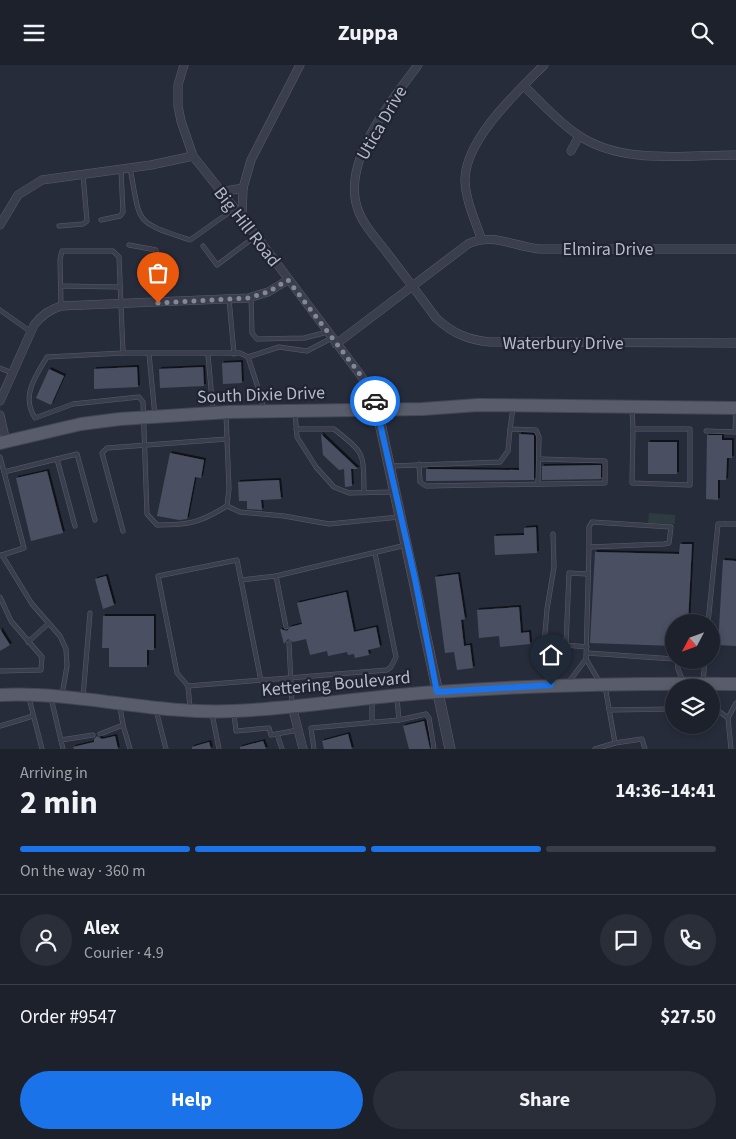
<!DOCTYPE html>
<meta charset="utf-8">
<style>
body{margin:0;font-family:"Source Sans 3",sans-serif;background:#2a2e38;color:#f1f3f6;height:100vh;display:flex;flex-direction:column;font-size:19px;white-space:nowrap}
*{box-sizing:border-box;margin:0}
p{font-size:16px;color:#a0a3a9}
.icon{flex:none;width:28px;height:28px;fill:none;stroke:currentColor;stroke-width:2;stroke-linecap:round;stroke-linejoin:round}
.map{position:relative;height:684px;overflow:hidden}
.drawer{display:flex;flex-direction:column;background:#1d212c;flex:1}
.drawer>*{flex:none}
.needle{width:32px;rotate:229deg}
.buttons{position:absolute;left:665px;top:549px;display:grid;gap:10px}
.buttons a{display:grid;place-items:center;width:55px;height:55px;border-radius:50%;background:#1d212c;box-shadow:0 2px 8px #0003,0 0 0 1px #3b3e48;font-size:25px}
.pin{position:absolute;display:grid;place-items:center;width:42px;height:42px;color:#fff;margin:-51px -21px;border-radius:50% 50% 50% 0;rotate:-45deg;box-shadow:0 0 5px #0007}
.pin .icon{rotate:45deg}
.courier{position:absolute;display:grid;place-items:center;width:50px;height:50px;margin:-25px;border:4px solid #1a73e8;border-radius:50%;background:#fff;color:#222;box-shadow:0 1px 6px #0007}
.overview em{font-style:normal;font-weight:700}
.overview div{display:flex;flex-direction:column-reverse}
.overview{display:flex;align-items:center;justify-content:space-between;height:85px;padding:0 20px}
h1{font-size:32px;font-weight:700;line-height:38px}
.bar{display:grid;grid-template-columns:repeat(4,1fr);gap:8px 5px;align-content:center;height:60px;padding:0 20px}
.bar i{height:6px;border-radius:4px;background:#3b3e48}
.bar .selected{background:#1a73e8}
.bar p{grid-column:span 4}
.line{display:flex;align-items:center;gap:12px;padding:0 20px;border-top:1px solid #3b3e48}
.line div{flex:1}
.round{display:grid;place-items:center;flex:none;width:52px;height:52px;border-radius:26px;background:#2a2e38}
.button{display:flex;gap:10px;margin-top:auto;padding:10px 20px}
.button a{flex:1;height:58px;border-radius:30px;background:#1a73e8;color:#fff;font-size:20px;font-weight:700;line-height:58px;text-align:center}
.button a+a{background:#2a2e38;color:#f1f3f6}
header{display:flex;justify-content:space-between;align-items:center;height:65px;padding:0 20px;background:#1d212c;font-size:22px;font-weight:700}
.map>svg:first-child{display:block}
</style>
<header><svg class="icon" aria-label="menu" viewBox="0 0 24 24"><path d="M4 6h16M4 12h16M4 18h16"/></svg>Zuppa<svg class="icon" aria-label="search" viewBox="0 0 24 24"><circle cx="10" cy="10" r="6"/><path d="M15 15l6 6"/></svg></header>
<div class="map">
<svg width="736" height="684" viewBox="0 0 736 684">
<defs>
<filter id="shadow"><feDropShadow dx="2" dy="-2" stdDeviation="0" flood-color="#0009"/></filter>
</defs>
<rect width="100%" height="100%" fill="#272c3b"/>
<path fill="#2d3c40" d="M649,448L675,450V459L648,458Z"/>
<g fill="#4b5062" filter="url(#shadow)">
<path d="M241,297L242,318L223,319L222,298Z"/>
<path d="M137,302L138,322L94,324V304Z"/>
<path d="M203,302L204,321L160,323L159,304Z"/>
<path d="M49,304L64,311L51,340L36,333Z"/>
<path d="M321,369L358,404H351L352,421L345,422L344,404L339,405L323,390Z"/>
<path d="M519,369L534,370V415L426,416V404L519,405Z"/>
<path d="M707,370H722V375H732V393H727L726,415H718V435L706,434Z"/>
<rect x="648" y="377" width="29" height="32"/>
<path d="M170,388L204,395L201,413L195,412L187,454L179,455L157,451Z"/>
<path d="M601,400V414L542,415V401Z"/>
<path d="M47,406L63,468L31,476L16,413Z"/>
<path d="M279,415L281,434L261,435L262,445L247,444V436H239L238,417Z"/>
<path d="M536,462L537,488L495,490L494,471L524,470V463Z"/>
<path d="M680,479H692L688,558H674V581L590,578L595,487L679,489Z"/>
<path d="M723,495L736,496V581L718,580Z"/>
<path d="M458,509L465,554L461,555L464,581L470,580L473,603L457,605L454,587L445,588L435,512Z"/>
<path d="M106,511L114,540L103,544L95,514Z"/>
<path d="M346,527L354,567L376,562L380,582L368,585L369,590L355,593L354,589L348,590L347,587L328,591L327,586L310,590L306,574L293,577L288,574L284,579L280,564L287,566L290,562L302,559L297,538Z"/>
<path d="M519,542L521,568L529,567L530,579L500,582L499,571L479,573L477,545Z"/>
<path d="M103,551H154V585H147V602H109V583H102Z"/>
<path d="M0,564L10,580L0,586Z"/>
<path d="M424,656L430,684H409L403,661Z"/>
<path d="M348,669L352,684H324L322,676Z"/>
<path d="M97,671L102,674L115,671L118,684H74L73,682L94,677V674Z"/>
<path d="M263,676L266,684H240V682Z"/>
<path d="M209,677L211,684H192V682Z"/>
</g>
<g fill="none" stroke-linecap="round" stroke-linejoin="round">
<g stroke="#595c6a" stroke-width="5">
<g id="service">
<path d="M130,103C141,160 133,156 190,175L234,144"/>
<path d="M101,155L120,151L123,147L121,105"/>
<path d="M59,161L83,159L87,156L83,110"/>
<path d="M129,180L156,185L158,237"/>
<path d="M203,181L217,200L256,171"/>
<path d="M61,221L120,222"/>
<path d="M251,232L252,268L257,274L304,273L328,267"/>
<path d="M229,234L234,289"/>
<path d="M61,241L60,194L62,186H113L119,192L123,288"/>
<path d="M0,245L31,267"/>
<path d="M149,289L155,351"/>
<path d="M208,290L213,346"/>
<path d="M248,292L279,282L307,286L332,273"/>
<path d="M0,303L12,308"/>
<path d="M513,343L510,364L536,365L539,372L538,419"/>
<path d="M632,345L633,364H690V420L632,418L633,364"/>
<path d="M295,348L297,372L316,402L334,422L349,428L394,427"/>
<path d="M226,349L229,424L227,441C199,458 189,460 157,460L147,449L143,337L139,332L73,339L35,353C21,331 35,312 47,292L123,288H240L248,292L262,335L263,345"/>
<path d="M296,364H334C366,390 363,386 364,427"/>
<path d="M706,366L735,367L736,348"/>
<path d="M0,392L24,483L2,490"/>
<path d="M57,394L75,461"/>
<path d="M419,399L420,417L426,421L605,418V396L540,394"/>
<path d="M391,401L500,397L508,386L510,364"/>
<path d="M4,407L77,389L95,455"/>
<path d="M227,441L240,447L284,451L329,459L399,452"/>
<path d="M123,466L102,388L107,383L227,374"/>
<path d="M0,490H2L32,539L60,571L66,584L67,601L62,630"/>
<path d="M241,515L276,511"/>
<path d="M0,532L11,556L42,592L41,605L0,606"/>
<path d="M708,558L718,459H736"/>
<path d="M286,562L276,511L406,480"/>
<path d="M28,577L48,559"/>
<path d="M289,578L292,639"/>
<path d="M587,582L566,580L569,508L587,509"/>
<path d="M587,588L674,594"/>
<path d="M586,594L589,482L664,479L669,478L671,462L592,457L589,462V482"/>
<path d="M677,595L678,604L683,617"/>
<path d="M261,616L237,495L158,511L177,608L188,621L387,605L391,602L396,592L375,488"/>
<path d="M703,617L705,595"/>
<path d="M550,618L543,592L547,544L554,502L553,469"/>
<path d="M568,618L586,594L599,616"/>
<path d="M188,621L190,643"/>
<path d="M83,632L90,548"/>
<path d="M29,633L42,684"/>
<path d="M51,633L63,684"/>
<path d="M372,634V657"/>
<path d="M711,644H716L728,653L731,684"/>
<path d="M156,645L166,684"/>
<path d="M609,645L674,644"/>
<path d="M212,649L219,684"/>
<path d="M234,649L236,666L269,663L271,670L298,665"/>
<path d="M728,653L736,638"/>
<path d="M399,655L426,649L429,653L434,684"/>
<path d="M123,660L130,684"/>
<path d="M0,661L33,651"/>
<path d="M100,669L123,660L120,642"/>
<path d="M277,669L282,684"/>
<path d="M61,675L93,670"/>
<path d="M615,678L642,674L645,684"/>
<path d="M314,684L311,663L399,655L397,634"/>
<path d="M595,684L615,678L605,621"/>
</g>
</g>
<g stroke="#595c6a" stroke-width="9">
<g id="minor">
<path d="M184,0L178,20V41L181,56L193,91L251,164L359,308L375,332L377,344"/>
<path d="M418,0C392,35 345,92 356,138C360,157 376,173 388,189C404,210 420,231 436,253C452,268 468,275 490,277L736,278"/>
<path d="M524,21C541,37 558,57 578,70C622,100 685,90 736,90"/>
<path d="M571,86L579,71"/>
<path d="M221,127L243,123"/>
<path d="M242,152L243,123L251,95L300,0"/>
<path d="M0,160L18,130L42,115L151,100L193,91"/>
<path d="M481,173C475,155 465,134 465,114C466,74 517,27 544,0"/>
<path d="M336,279L468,179C492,167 515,182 540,184H736"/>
<path d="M0,336L34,260C42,250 49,245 61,241L248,233L268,227L288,215"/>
<path d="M0,350L6,377"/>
<path d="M292,641L303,684"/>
</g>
</g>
<g stroke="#595c6a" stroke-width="11">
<path id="tertiary" d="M377,344L450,684"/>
</g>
<g stroke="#444755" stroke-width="14">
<g id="primary">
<path d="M0,378L81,359L120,354L229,347L423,344L478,340L736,343"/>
<path d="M0,630C78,626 155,650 234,646C302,643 369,631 437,627C537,620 636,618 736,619"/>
</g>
</g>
<use href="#service" stroke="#3b3e4c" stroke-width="4"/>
<use href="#minor" stroke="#3b3e4c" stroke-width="8"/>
<use href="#tertiary" stroke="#3b3e4c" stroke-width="10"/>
<use href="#primary" stroke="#595d6b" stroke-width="12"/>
</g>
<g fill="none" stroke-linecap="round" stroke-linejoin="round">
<path stroke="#848896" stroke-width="5" stroke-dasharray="0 9" d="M158,238L248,233L268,227L288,215L359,308L375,336"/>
<path stroke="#1a73e8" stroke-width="6" d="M375,336L415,514L437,627L551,620"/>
</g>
<g text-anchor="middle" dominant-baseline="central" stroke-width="4.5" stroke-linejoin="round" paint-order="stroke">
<g font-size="18" fill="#b6bac7" stroke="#202331">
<text transform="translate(382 58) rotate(-60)">Utica Drive</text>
<text transform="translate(247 162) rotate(52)">Big Hill Road</text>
<text x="608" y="184">Elmira Drive</text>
<text x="563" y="278">Waterbury Drive</text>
<text transform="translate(261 330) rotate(-2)">South Dixie Drive</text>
<text transform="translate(336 619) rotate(-5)">Kettering Boulevard</text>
</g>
</g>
</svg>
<div class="buttons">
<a><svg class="needle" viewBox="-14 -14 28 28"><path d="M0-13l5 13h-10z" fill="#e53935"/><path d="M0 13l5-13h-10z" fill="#a0a3a9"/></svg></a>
<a><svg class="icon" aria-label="layers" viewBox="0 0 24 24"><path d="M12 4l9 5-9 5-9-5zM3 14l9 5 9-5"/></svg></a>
</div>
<div class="pin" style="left:158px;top:238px;background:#ea580c"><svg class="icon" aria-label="bag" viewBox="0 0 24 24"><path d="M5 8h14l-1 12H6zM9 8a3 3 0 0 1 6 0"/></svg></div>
<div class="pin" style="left:551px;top:620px;background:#1f2937"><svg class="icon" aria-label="home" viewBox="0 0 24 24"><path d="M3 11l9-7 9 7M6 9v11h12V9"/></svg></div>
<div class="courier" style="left:375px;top:336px"><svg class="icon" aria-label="car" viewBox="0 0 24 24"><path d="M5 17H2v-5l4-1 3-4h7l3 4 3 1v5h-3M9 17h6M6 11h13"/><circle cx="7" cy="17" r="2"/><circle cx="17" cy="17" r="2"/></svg></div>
</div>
<section class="drawer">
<div class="overview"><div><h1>2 min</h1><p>Arriving in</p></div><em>14:36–14:41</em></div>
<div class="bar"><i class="selected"></i><i class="selected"></i><i class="selected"></i><i></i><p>On the way · 360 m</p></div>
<div class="line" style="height:90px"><a class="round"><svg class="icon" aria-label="person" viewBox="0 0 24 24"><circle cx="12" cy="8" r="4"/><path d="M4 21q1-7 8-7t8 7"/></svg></a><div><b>Alex</b><p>Courier · 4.9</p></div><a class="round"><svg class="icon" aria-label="chat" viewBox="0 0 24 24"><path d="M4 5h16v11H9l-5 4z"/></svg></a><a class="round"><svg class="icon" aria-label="phone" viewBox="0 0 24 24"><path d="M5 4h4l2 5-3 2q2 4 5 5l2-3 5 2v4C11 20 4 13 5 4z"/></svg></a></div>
<div class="line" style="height:65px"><div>Order #9547</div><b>$27.50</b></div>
<div class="button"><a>Help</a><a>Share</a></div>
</section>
